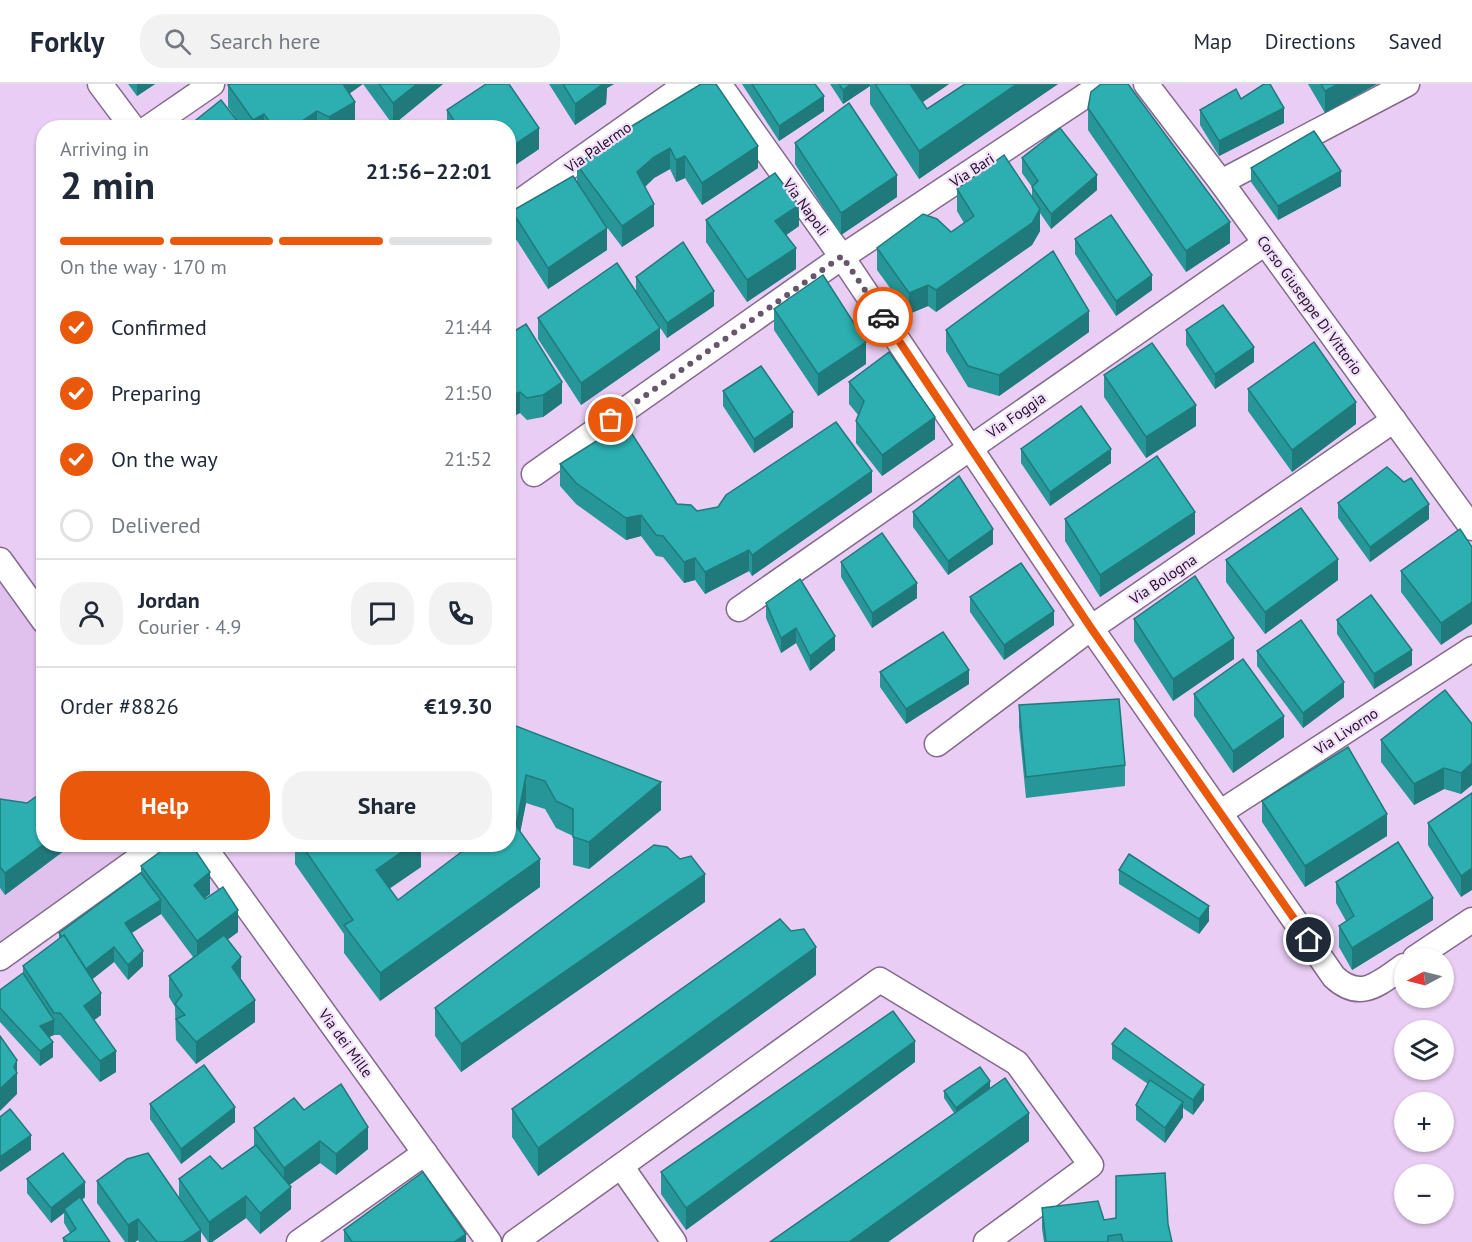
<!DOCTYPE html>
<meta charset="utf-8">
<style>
body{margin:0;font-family:"PT Sans",sans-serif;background:#f2f2f3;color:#1f2937;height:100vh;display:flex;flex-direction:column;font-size:22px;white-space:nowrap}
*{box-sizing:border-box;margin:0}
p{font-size:20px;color:#747a83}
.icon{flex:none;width:33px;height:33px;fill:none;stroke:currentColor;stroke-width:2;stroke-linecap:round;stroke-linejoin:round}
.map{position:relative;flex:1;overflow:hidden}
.side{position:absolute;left:36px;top:36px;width:480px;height:732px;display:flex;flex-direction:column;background:#fff;border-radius:24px;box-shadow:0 2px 4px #0004}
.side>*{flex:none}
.needle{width:39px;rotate:263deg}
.fabs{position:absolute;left:1394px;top:864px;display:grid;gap:12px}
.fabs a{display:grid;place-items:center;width:60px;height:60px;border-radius:50%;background:#fff;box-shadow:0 2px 4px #0004;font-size:30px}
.pin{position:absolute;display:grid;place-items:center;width:51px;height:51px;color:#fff;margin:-26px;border:3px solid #fff;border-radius:50%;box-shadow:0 2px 6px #0007}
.courier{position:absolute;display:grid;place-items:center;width:60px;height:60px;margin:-30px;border:4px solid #ea580c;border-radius:50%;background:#fff;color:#222;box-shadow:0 2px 8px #0007}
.overview em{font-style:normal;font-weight:600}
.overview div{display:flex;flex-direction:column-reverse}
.overview{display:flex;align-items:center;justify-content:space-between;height:102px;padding:0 24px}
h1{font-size:39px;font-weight:600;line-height:45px}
.bar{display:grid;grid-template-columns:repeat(4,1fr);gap:9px 6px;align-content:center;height:72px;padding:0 24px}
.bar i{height:8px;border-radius:4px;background:#e0e1e3}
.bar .active{background:#ea580c}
.bar p{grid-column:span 4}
.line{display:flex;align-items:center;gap:15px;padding:0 24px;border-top:2px solid #e0e1e3}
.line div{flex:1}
.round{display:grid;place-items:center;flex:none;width:63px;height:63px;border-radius:24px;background:#f2f2f3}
ol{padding:0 24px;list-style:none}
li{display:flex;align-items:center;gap:18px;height:66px}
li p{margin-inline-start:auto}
li .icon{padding:6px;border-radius:50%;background:#ea580c;color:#fff;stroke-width:4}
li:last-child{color:#747a83}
li i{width:33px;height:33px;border:3px solid #e0e1e3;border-radius:50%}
.primary-button{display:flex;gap:12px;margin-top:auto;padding:12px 24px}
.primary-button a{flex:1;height:69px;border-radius:24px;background:#ea580c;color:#fff;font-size:24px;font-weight:600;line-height:69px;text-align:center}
.primary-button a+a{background:#f2f2f3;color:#1f2937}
header{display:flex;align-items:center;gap:36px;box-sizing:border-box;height:84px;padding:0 30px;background:#fff;border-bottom:2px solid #e0e1e3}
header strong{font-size:28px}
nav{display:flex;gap:33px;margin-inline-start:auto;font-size:21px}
.search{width:420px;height:54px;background:#f2f2f3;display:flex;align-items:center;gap:15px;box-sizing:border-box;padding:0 21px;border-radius:24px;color:#747a83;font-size:22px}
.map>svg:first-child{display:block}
</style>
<header>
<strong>Forkly</strong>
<div class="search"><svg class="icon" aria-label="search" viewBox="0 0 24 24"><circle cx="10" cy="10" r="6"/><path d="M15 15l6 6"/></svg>Search here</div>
<nav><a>Map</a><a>Directions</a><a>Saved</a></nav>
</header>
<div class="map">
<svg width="1472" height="1158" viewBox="0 0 1472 1158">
<rect width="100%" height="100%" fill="#e9cdf4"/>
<path fill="#e0c0ed" d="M0,476L43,537L44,760L159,761L0,874Z"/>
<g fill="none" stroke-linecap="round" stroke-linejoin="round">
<g stroke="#836a8d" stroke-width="27">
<g id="minor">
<path d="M100,0L133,44"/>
<path d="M719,0L842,173L1091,544L1334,893C1361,918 1379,899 1404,882"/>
<path d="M1146,0L1221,98L1472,444"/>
<path d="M148,44L212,0"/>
<path d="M1221,98L1407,0"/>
<path d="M508,126L687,0"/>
<path d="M534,390L842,173L1103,0"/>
<path d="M0,476L44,537"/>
<path d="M739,525L1265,159"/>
<path d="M937,660L1091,544L1394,336"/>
<path d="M1221,728L1472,565"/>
<path d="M202,760L489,1158"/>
<path d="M0,874L159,760"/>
<path d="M1415,874L1472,836"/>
<path d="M621,1082L674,1158"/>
<path d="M299,1158L425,1069"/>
<path d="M515,1158L880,896L1017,979L1091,1081L986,1158"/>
</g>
</g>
<use href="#minor" stroke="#fff" stroke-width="24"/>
</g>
<g fill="#279698">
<path d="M128,0H155L137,12Z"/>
<path d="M230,0H443L393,41L363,0L349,10L355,39L348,44H243L228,23V1Z"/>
<path d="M486,0H509L539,44V65L508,86V44H447V26Z"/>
<path d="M549,0H614L607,4L606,20L575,41Z"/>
<path d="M742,0H815L824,27L779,57Z"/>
<path d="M830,0H949L922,18L927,25L965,0H1058L919,95L870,20V2L843,20Z"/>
<path d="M1308,0H1377L1325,29Z"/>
<path d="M1241,15L1284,39L1219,72L1200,41V26Z"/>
<path d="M1088,24L1230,159L1186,188L1088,46Z"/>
<path d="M632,42L758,84L702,121L685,94L676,98L670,85L654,94L645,103L654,142L622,163L603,138L607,166L548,205L512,149V127L577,99V81Z"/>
<path d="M795,59L897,113L841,151L795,80Z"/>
<path d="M1022,74L1097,106L1051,145L1040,129V147L1032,161L936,228L928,222L909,230L877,186V164L951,148L964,139L957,127V105L1032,113V103L1022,89Z"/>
<path d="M1251,84L1341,102L1278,136L1251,98Z"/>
<path d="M706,136L799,142L786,151L796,185L747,218L706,158Z"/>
<path d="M1075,155L1152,206L1116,232L1075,170Z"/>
<path d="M636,193L714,222L667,254L639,211L660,266L581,321L538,255V234L636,208Z"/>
<path d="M774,225L866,280L818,312L774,246Z"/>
<path d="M946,246L1089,248L999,312L968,303L946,267Z"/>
<path d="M1186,246L1254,278L1215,305L1186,261Z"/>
<path d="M508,251L562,319L543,333L527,336L520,329L509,334Z"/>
<path d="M1104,291L1196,342L1146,374L1104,313Z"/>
<path d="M849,298L935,355L882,392L856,359V337L859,332L849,320Z"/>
<path d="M1248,305L1356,340L1292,388L1248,327Z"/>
<path d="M723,307L793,343L754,369L723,322Z"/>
<path d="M1021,365L1111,379L1050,422L1021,379Z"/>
<path d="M560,380L697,427L872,408L752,492L749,487L705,510L695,496L684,499L663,473L656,472L641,452L626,456L576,420L560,402Z"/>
<path d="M1404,398L1429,435L1370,478L1338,434V419Z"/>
<path d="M913,428L993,460L948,491L913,443Z"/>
<path d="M1065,435L1195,450L1100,513L1065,457Z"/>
<path d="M1460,445L1441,561L1401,508V487Z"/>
<path d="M1226,476L1338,496L1265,550L1226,498Z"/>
<path d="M841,478L917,514L872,544L841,493Z"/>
<path d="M970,513L1054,541L1004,576L970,528Z"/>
<path d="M766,519L835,566L810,587L796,559L781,569L766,534Z"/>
<path d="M1134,535L1234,575L1173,617L1134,557Z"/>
<path d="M1337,536L1412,581L1374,605L1337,550Z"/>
<path d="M1257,567L1344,613L1303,644L1257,582Z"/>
<path d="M880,588L969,600L906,640L880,603Z"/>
<path d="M1194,610L1284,653L1233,689L1194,632Z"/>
<path d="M1019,621L1125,681V702L1026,714L1019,643Z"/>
<path d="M508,639L661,726L589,785L573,781V752L556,744L545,725L526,719L520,748L540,803L380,917L344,869V850L295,780V760H421V783L389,804L398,816L508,760Z"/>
<path d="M1472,640L1461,710L1444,705L1414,721L1381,678V656Z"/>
<path d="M1472,709L1461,813L1428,761V739Z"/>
<path d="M0,715L44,760H73L5,811L0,804Z"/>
<path d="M1262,717L1387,752L1305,803L1262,738Z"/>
<path d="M141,782L210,810L205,814L238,848L227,856L255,938L196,980L176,956L175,923L169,913V892L193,873L161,830L132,849L143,882L128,896L114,878L92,895L101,931L94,936L116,988L100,998L60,951H54L49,953L53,973L40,982L0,938V906L23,889V882L59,855V849L141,789Z"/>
<path d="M1119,786L1209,837L1199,850L1119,800Z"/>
<path d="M1336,798L1433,836L1352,886L1339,863V842L1346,837L1336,819Z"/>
<path d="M705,818L461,988L435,952V924Z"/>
<path d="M816,891L538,1092L512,1053V1025Z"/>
<path d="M1112,960L1204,1016L1193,1031L1183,1024V1033L1165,1059L1136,1036V1021L1148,1000L1112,975Z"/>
<path d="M915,978L686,1146L661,1110V1088Z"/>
<path d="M944,1007L1029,1057L888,1158H770L954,1029L944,1014Z"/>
<path d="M150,1020L235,1038L181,1080L150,1035Z"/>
<path d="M304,1026L368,1065L336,1091L320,1079L289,1101L291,1125L260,1150L246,1134L212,1158H208L201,1148V1158H139L138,1156L135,1158H125L97,1119V1097L179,1114V1095L222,1085L254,1062V1044Z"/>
<path d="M27,1095L85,1113L82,1116L110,1158H63V1154L70,1149L64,1139V1129L51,1139L27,1109Z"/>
<path d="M1042,1124L1104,1136L1168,1140L1172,1158H1044L1042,1145Z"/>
<path d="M344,1146L466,1158H344Z"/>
</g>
<g fill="#207a7c">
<path d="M137,0H155L137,12Z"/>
<path d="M344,0H363L344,13Z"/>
<path d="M417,0H443L393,41V19Z"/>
<path d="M603,0H614L607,4L606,20L575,41V20Z"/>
<path d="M851,0H870V2L843,20V6Z"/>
<path d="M910,0H949L910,27Z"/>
<path d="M1017,0H1058L919,95V67Z"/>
<path d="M1338,0H1377L1325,29V7Z"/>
<path d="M824,12V27L779,57V42Z"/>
<path d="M355,18V39L348,44H329V33Z"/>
<path d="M1284,24V39L1219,72V57Z"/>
<path d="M317,27V44H296V41Z"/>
<path d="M264,30V44H253V36Z"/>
<path d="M539,44V65L508,86V65Z"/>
<path d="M758,62V84L702,121V99Z"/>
<path d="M670,64V85L654,94L637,110V88L654,73Z"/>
<path d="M685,72V94L676,98V76Z"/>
<path d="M1341,87V102L1278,136V122Z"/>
<path d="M897,91V113L841,151V129Z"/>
<path d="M1097,91V106L1051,145V130Z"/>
<path d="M654,120V142L622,163V142Z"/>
<path d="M799,121V142L775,159V137Z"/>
<path d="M1040,125V147L1032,161L936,228V206Z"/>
<path d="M1230,138V159L1186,188V167Z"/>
<path d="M607,144V166L548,205V184Z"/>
<path d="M796,164V185L747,218V196Z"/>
<path d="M1152,191V206L1116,232V217Z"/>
<path d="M928,201V222L909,230V209Z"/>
<path d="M714,207V222L667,254V239Z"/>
<path d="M1089,227V248L999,312V291Z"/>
<path d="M660,244V266L581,321V299Z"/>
<path d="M866,258V280L818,312V290Z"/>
<path d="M1254,263V278L1215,305V290Z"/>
<path d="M562,298V319L543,333V311Z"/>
<path d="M520,308V329L509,334L508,335V314L509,312Z"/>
<path d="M1356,318V340L1292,388V366Z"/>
<path d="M1196,321V342L1146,374V353Z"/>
<path d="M793,328V343L754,369V355Z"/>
<path d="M935,333V355L882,392V371Z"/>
<path d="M1111,365V379L1050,422V408Z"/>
<path d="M872,387V408L752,492V471Z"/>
<path d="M1429,420V435L1370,478V463Z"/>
<path d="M1195,428V450L1100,513V491Z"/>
<path d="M641,431V452L626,456V434Z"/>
<path d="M993,445V460L948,491V477Z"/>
<path d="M749,466V487L705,510V488Z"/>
<path d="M695,474V496L684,499V478Z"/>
<path d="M1338,475V496L1265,550V528Z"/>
<path d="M917,499V514L872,544V529Z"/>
<path d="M1472,518V540L1441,561V539Z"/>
<path d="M1054,527V541L1004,576V561Z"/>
<path d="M796,544V559L781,569V554Z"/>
<path d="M835,552V566L810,587V572Z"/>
<path d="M1234,554V575L1173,617V595Z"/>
<path d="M1412,566V581L1374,605V590Z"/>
<path d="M969,586V600L906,640V625Z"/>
<path d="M1344,598V613L1303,644V629Z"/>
<path d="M1284,632V653L1233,689V667Z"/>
<path d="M1472,679V701L1461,710V689Z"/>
<path d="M1444,684V705L1414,721V700Z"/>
<path d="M526,691V719L516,770V742Z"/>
<path d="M661,698V726L589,785V758Z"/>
<path d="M1387,730V752L1305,803V782Z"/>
<path d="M44,760H73L5,811V789Z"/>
<path d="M413,760H421V783L376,814V786Z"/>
<path d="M540,775V803L380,917V889Z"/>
<path d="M1472,784V806L1461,813V792Z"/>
<path d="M210,788V810L194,822V801Z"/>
<path d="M705,790V818L461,988V960Z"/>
<path d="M1433,814V836L1352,886V864Z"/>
<path d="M161,816V830L125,853V839Z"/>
<path d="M1209,822V837L1199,850V835Z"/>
<path d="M238,826V848L197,878V857Z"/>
<path d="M114,863V878L84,902V887Z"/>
<path d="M816,863V891L538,1092V1064Z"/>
<path d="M143,867V882L128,896V881Z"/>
<path d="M241,873V895L232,883Z"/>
<path d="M101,909V931L84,944V922Z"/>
<path d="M255,916V938L196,980V958Z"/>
<path d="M54,936V951L40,957V942Z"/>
<path d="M915,957V978L686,1146V1124Z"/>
<path d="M53,958V973L40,982V967Z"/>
<path d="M116,967V988L100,998V977Z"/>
<path d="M17,976V1010L0,1027V1005L14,983Z"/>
<path d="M990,997V1004L956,1031V1024Z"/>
<path d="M1204,1001V1016L1193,1031V1016Z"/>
<path d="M1183,1018V1033L1165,1059V1044Z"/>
<path d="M235,1023V1038L181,1080V1065Z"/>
<path d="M1029,1029V1057L888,1158H849Z"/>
<path d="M368,1043V1065L336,1091V1070Z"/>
<path d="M31,1051V1066L0,1088V1073Z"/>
<path d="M320,1057V1079L284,1105V1084Z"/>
<path d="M85,1098V1113L66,1128L64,1125V1129L51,1139V1124Z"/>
<path d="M291,1103V1125L260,1150V1129Z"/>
<path d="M246,1112V1134L212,1158H209V1138Z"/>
<path d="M138,1135V1156L135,1158H128V1141Z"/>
<path d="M201,1146V1158H183Z"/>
<path d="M466,1150V1158H454Z"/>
</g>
<g fill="#2dafb1" stroke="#207a7c" stroke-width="1.5">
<path d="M230,0H343L355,18L329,33L317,27L296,41L297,44H274L264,30L253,36L228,1Z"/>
<path d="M379,0H417L393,19Z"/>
<path d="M486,0H509L539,44L508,65V44H459L447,26Z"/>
<path d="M563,0H603L575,20Z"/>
<path d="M701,0H716L758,62L702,99L685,72L676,76L670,64L654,73L637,88L654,120L622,142L577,81L632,42Z"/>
<path d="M752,0H815L824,12L779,42Z"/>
<path d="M839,0H851L843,6Z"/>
<path d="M875,0H910L927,25L965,0H1017L919,67Z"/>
<path d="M1101,0H1128L1230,138L1186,167L1088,24L1091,8Z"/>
<path d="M1264,0H1270L1284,24L1219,57L1200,26L1236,5L1241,15Z"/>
<path d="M1321,0H1338L1325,7Z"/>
<path d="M221,16L243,44H186Z"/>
<path d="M849,19L897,91L841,129L795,59Z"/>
<path d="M1060,44L1097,91L1051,130L1032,103L1038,97L1022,74Z"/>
<path d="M1314,47L1341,87L1278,122L1251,84Z"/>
<path d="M1004,71L1040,125L1032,139L936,206L928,201L909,209L877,164L923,130L937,135L951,148L974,132L957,105Z"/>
<path d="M775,89L799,121L775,137L796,164L747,196L706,136Z"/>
<path d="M573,92L607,144L548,184L512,127Z"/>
<path d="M1111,131L1152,191L1116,217L1075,155Z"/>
<path d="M683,158L714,207L667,239L636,193Z"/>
<path d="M1053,167L1089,227L999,291L968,282L946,246Z"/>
<path d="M617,179L660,244L581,299L538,234Z"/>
<path d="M823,191L866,258L818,290L774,225Z"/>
<path d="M1223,221L1254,263L1215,290L1186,246Z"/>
<path d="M526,240L562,298L543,311L527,314L520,308L509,312L508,314V251Z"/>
<path d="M1314,258L1356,318L1292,366L1248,305Z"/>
<path d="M1152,259L1196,321L1146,353L1104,291Z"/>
<path d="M889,268L935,333L882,371L856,337L864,317L849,298Z"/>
<path d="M761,282L793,328L754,355L723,307Z"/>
<path d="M1081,322L1111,365L1050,408L1021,365Z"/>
<path d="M836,338L872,387L752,471L749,466L705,488L695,474L684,478L663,452L656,451L641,431L626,434L576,399L560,380L625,339L677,420L691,421L697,427L718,423L726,411Z"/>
<path d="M1157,372L1195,428L1100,491L1065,435Z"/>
<path d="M1387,383L1404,398L1411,394L1429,420L1370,463L1338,419Z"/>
<path d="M959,392L993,445L948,477L913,428Z"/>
<path d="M1301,424L1338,475L1265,528L1226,476Z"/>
<path d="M1460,445L1472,463V518L1441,539L1401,487Z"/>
<path d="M882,449L917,499L872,529L841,478Z"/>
<path d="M1021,479L1054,527L1004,561L970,513Z"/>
<path d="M1195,492L1234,554L1173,595L1134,535Z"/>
<path d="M800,495L835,552L810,572L796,544L781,554L766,519Z"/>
<path d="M1371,511L1412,566L1374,590L1337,536Z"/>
<path d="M1301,536L1344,598L1303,629L1257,567Z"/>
<path d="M943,548L969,586L906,625L880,588Z"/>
<path d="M1243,575L1284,632L1233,667L1194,610Z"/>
<path d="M1445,606L1472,640V679L1461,689L1444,684L1414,700L1381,656Z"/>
<path d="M1119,615L1125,681L1026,693L1019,621Z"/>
<path d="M508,639L661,698L589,758L573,753V725L556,717L545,697L526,691L516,742L540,775L380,889L344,841L353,836L301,760H413L376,786L398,816L472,760H508V709L514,688L508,686Z"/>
<path d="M1348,663L1387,730L1305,782L1262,717Z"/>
<path d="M44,707V760L5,789L0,783V715L27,719Z"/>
<path d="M1472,709V784L1461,792L1428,739Z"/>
<path d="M1398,758L1433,814L1352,864L1339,842L1354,832L1336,798Z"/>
<path d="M171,760H191L210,788L194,801L205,815L223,803L238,826L197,857L141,782Z"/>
<path d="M654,761L667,763L680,775L691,772L705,790L461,960L435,924Z"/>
<path d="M1129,770L1209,822L1199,835L1119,786Z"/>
<path d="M141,789L161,816L125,839L143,867L128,881L114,863L86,885L64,851L62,853L59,849Z"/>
<path d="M780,835L791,847L804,845L816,863L538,1064L512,1025Z"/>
<path d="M64,851L101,909L84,922L116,967L100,977L60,929H54L23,882Z"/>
<path d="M224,851L241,873L232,883L255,916L196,958L176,935L185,931L175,920L182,911L169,892Z"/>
<path d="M23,889L54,936L40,942L53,958L40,967L0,924V906Z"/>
<path d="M893,927L915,957L686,1124L661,1088Z"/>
<path d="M1125,944L1204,1001L1193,1016L1112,960Z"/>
<path d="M0,952L17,976L14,983L17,989L0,1005Z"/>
<path d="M204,981L235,1023L181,1065L150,1020Z"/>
<path d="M980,983L990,997L956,1024L944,1007Z"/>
<path d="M1005,994L1029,1029L849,1158H770Z"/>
<path d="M1150,996L1183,1018L1165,1044L1136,1021Z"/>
<path d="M341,1000L368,1043L336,1070L320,1057L284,1084L254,1044L294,1014L304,1026Z"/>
<path d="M10,1025L31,1051L0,1073V1033Z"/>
<path d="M256,1061L291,1103L260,1129L246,1112L209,1138L179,1095L210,1072L222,1085Z"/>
<path d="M63,1069L85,1098L51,1124L27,1095Z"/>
<path d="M148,1069L201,1146L183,1158H157L138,1135L128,1141L97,1097L127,1075Z"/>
<path d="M423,1088L466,1150L454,1158H352L344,1146Z"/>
<path d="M1165,1089L1168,1140L1172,1158H1123L1121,1150L1108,1152V1158H1046L1042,1124L1098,1117L1104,1136L1116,1134V1092Z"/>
<path d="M80,1113L110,1158H67L63,1154L76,1145L64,1125Z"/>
</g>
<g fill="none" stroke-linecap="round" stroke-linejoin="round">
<path stroke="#66556c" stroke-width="6" stroke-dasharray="0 10.8" d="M611,336L842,172L883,233"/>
<path stroke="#ea580c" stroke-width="8" d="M883,233L1091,544L1309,856"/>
</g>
<g text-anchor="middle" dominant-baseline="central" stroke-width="4.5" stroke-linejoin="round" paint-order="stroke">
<g font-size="15" fill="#1f1523" stroke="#f3ddfc">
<text transform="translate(598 63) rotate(-35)">Via Palermo</text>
<text transform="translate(972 86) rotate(-33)">Via Bari</text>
<text transform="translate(806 123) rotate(54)">Via Napoli</text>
<text transform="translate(1310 221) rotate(54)">Corso Giuseppe Di Vittorio</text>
<text transform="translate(1016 331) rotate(-35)">Via Foggia</text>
<text transform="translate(1163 495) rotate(-34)">Via Bologna</text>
<text transform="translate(1346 647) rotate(-33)">Via Livorno</text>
<text transform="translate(346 959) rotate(54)">Via dei Mille</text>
</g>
</g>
</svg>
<div class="fabs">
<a><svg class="needle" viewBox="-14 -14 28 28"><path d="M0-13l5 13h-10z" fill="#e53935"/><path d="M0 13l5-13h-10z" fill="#747a83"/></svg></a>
<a><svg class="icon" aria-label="layers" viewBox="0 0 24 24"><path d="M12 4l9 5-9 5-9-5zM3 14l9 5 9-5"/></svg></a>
<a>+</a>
<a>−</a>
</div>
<div class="pin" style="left:611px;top:336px;background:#ea580c"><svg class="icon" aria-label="bag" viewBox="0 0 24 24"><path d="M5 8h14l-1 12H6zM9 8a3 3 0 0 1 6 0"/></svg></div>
<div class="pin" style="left:1309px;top:856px;background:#1f2937"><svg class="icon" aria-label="home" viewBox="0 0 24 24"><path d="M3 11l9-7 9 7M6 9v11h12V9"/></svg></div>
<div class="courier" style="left:883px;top:233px"><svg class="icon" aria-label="car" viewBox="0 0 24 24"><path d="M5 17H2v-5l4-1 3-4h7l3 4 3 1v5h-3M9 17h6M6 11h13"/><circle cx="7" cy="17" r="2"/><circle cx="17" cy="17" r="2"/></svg></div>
<section class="side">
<div class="overview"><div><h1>2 min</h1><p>Arriving in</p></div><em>21:56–22:01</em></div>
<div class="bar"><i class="active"></i><i class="active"></i><i class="active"></i><i></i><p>On the way · 170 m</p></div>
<ol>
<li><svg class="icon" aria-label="check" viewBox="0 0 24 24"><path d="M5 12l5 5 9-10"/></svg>Confirmed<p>21:44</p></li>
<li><svg class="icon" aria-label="check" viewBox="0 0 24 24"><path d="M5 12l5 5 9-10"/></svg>Preparing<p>21:50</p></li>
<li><svg class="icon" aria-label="check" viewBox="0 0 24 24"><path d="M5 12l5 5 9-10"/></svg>On the way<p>21:52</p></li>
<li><i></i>Delivered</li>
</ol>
<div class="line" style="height:108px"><a class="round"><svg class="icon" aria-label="person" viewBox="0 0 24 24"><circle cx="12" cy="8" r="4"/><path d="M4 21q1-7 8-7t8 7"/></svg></a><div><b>Jordan</b><p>Courier · 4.9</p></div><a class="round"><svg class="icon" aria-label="chat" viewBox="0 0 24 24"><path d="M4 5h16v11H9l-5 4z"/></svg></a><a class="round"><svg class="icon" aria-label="phone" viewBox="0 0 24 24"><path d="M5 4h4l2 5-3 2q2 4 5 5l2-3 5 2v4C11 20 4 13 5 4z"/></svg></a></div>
<div class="line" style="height:78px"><div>Order #8826</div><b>€19.30</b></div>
<div class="primary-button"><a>Help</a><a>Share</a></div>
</section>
</div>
